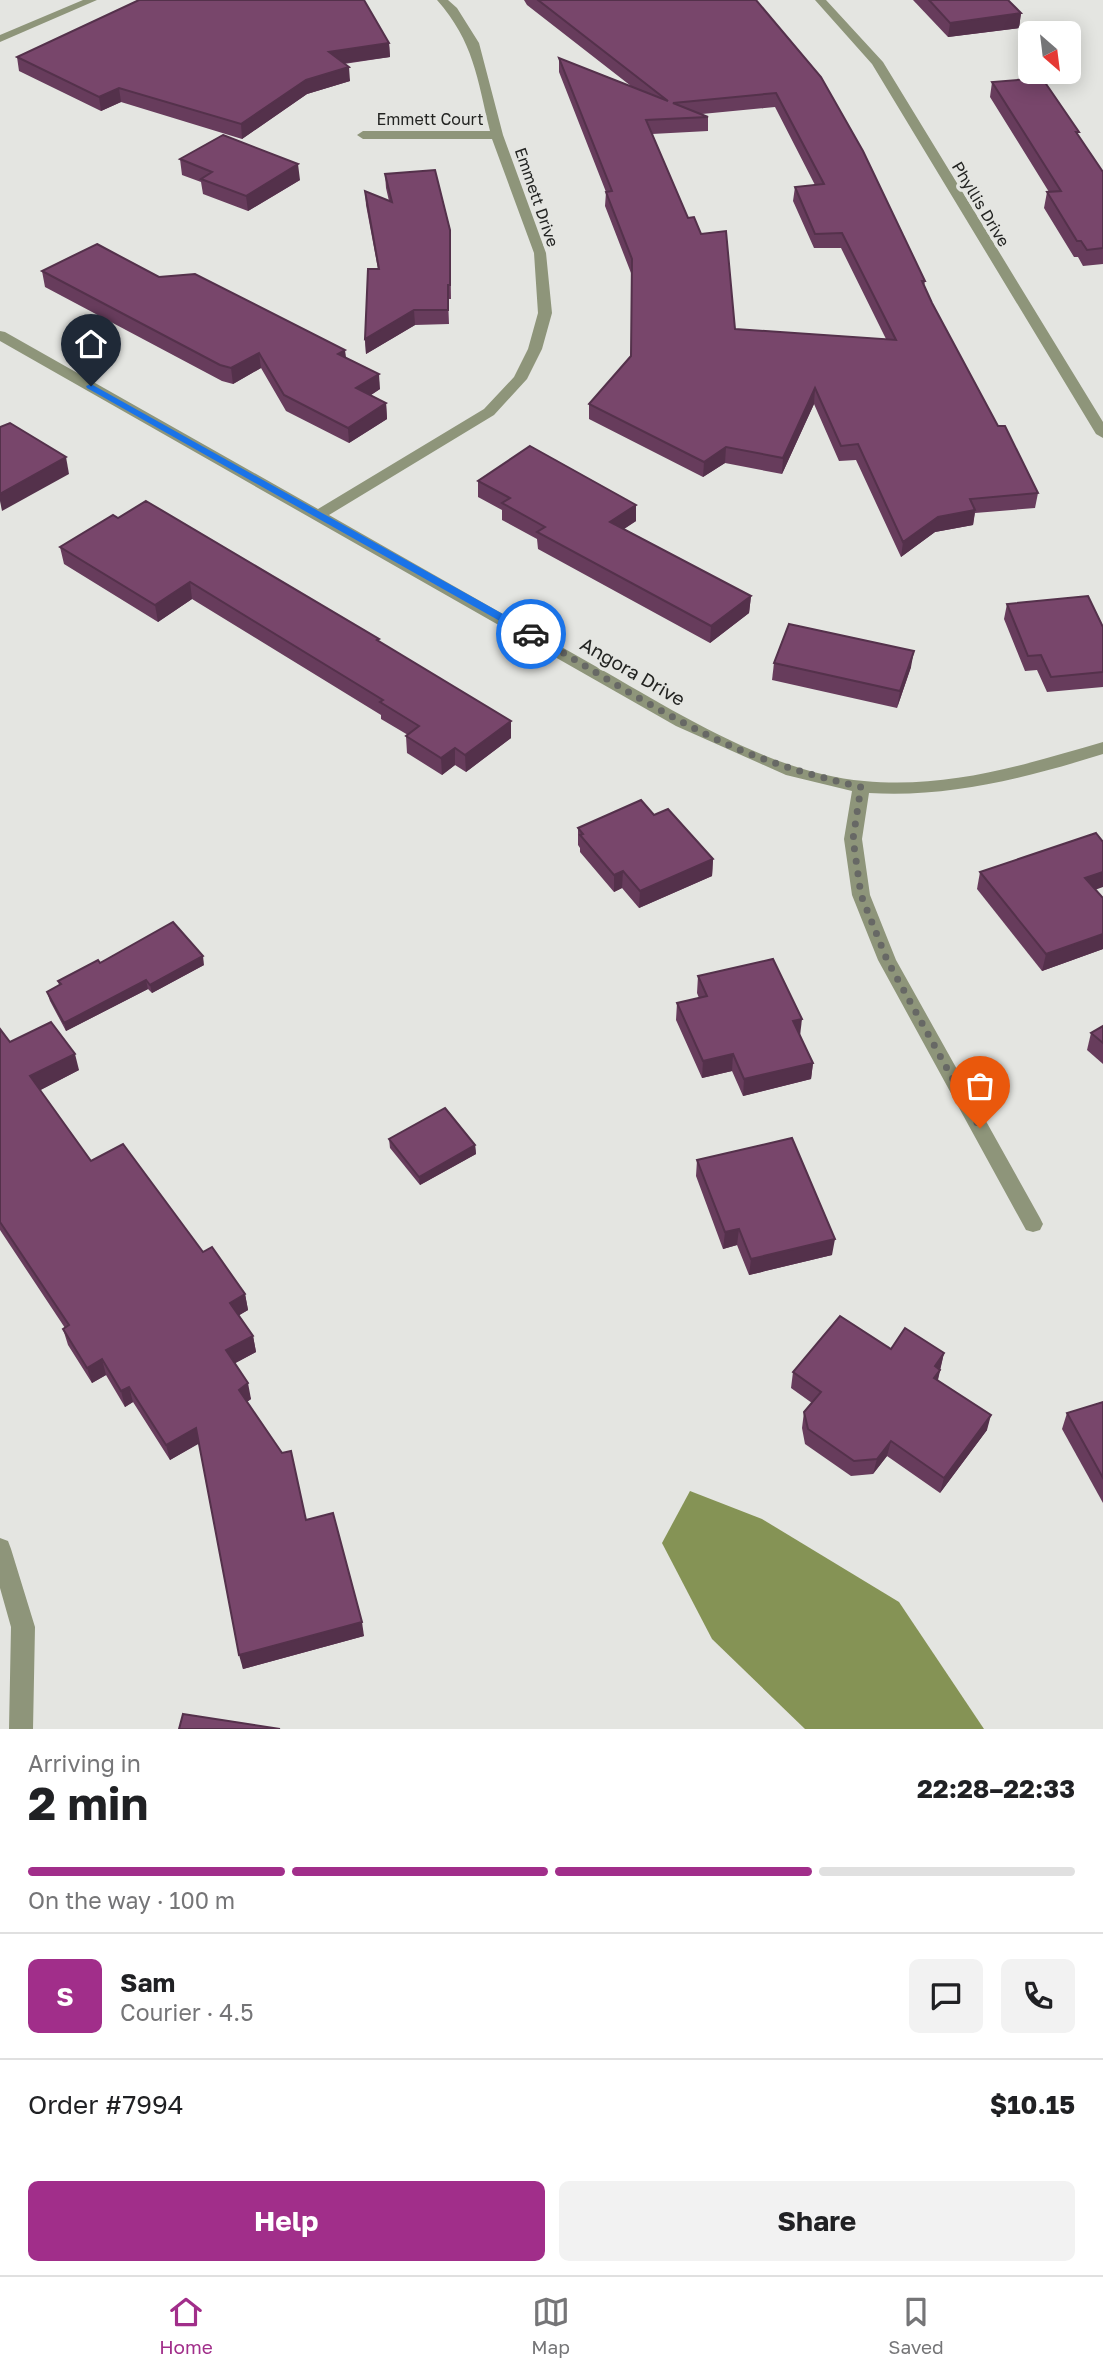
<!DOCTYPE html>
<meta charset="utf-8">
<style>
body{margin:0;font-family:"Golos Text",sans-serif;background:#f2f2f2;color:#202124;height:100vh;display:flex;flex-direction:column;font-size:26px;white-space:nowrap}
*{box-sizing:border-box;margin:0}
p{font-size:23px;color:#757577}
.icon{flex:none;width:38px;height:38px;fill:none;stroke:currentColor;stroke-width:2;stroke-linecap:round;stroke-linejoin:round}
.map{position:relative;height:1729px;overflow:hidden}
.details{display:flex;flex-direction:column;background:#fff;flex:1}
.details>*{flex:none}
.needle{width:46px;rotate:152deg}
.buttons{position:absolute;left:1018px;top:21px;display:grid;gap:14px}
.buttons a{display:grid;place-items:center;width:63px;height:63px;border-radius:10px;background:#fff;box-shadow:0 4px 18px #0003;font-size:35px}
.pin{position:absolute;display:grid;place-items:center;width:60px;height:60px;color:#fff;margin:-72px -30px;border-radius:50% 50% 50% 0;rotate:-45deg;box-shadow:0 0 7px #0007}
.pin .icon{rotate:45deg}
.courier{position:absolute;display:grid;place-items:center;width:70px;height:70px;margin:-35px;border:5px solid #1a73e8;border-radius:50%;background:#fff;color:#222;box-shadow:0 2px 9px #0007}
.headline em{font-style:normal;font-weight:700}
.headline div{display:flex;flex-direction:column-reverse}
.headline{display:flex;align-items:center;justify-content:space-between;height:119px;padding:0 28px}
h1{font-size:46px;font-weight:700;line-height:52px}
.bar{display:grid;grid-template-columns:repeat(4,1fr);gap:10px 7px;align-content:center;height:84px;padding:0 28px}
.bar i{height:9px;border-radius:5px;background:#e0e0e0}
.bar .current{background:#a12e8a}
.bar p{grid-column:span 4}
.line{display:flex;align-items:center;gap:18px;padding:0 28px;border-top:2px solid #e0e0e0}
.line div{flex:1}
.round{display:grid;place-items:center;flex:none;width:74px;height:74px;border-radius:10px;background:#f2f2f2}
.button{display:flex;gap:14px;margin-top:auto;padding:14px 28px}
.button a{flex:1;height:80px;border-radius:10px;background:#a12e8a;color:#fff;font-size:28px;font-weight:700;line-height:80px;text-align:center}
.button a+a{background:#f2f2f2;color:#202124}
.dock{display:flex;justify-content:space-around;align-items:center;height:98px;border-top:2px solid #e0e0e0;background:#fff;font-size:19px;color:#757577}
.dock a{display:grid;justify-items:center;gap:4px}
.dock .current{color:#a12e8a}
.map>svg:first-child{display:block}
</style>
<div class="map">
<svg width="1103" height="1729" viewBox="0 0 1103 1729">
<rect width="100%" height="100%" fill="#e4e5e1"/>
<path fill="#859355" d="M690,1491L762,1519L899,1602L984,1729H805L712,1639L662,1543Z"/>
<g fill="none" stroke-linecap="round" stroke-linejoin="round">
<g fill="#8e957a" fill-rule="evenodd">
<path d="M83,0H97L0,42V35Z"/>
<path d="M437,0H448L457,8L479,43L503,135L546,253L552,313L542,349L527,379L494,415L329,515C415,564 501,613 588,662C670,708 768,773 864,781C947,789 1024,765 1103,742V754C1026,778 949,798 869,793L862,839L870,895L896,960L1040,1218L1043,1224L1040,1230L1033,1232L1026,1230L878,960L852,895L844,839L852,791L786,775L676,726L0,341V331L5,332L318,509L484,409L514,377L528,349L538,313L534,253L492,139H363L357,135L363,131H490C477,78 474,42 437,0Z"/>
<path d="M815,0H826L883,62L1103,422V438L1096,434L872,64Z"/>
<path d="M0,1538L8,1541L11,1549L35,1627L33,1729H9L11,1627L0,1588Z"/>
</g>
</g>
<g fill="#673c5c" fill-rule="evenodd">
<path d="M524,0H756L925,281L924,286L932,303L998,426L1038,493L1035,508L975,513L973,525L935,532L901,557L856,460L839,461L814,404L782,474L725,463L703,477L589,419V404L631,356V273L605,206L606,192L559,72V58L631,86L527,5ZM775,107L815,185L795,187L793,201L814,248H841L886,339L735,329L652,134L708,131V117L702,114Z"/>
<path d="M913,0H1008L1021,13L1019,28L948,37Z"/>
<path d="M389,43L390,57L344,64L350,81L307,94L242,139L121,102L101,111L19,71L17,57Z"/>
<path d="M992,82L1078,136L1103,172V264L1083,266L1078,257H1074L1044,208L1047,192H1049L990,97Z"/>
<path d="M180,159L300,180L248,211L203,194L201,182L182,175Z"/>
<path d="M385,174L450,230L451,299H448L449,324L415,325L366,354L365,339L378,269L366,205L365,191L389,201L386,188Z"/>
<path d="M42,271L159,277L346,358L380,389L371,395L386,403L387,419L349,443L286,411L261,368L233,384L222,381L45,287Z"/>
<path d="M478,481L636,505V521L624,529L751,596L749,613L710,643L538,549L537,539L502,520V510L478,497Z"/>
<path d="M113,515L379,641L511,738L466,772L455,765L442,775L407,753L406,736L408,735L381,719V715L192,599L158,622L64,564L60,547Z"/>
<path d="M1007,604L1103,627V687L1047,692L1037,670L1025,671L1004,619Z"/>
<path d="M774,663L911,667L897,708L772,680Z"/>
<path d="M654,815L713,859L712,876L639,908L622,888L614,892L580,852V848L578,845V828Z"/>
<path d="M980,872L1096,890L1103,898V949L1042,971L977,889Z"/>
<path d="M100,963L204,965L152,993L148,989L66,1031L50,1001L47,992L59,985L58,981Z"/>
<path d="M698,976L800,1036L813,1063L811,1079L743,1096L732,1071L702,1078L676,1020L677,1003L699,998L697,993Z"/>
<path d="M1103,1026V1064L1087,1050L1091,1033Z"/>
<path d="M0,1029L10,1042L79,1070L40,1090L91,1161L203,1252L245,1294L248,1310L239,1315L253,1336L256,1352L235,1363L251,1399L247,1402L364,1636L243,1669L199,1443L170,1460L133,1402L125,1407L106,1375L92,1383L68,1345L63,1329L65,1328L0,1230Z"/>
<path d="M389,1139L475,1145L476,1154L420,1185L390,1148Z"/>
<path d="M697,1160L832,1255L749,1275L737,1245L723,1249L696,1176Z"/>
<path d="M891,1349L944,1353L938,1380L987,1430L940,1493L887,1456L873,1474L851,1476L805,1444L802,1428L804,1412L812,1403L791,1388L793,1372Z"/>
<path d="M1103,1402V1503L1062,1429L1067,1413Z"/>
</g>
<g fill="#54314b">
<path d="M1021,13L1019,28L948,37L950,23Z"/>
<path d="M389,43L390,57L330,65L329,52Z"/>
<path d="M349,67L350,81L307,94L242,139L241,124L306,80Z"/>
<path d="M119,88L121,102L101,111L99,97Z"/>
<path d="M298,164L300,180L248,211L246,196Z"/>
<path d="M414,310L415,325L366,354L365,339Z"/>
<path d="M345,350L347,365L338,354Z"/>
<path d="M259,353L261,368L233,384L231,368Z"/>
<path d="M379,374L380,389L357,404L356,388Z"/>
<path d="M815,388L814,404L782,474L783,458Z"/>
<path d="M386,403L387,419L349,443L348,428Z"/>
<path d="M726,447L725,463L703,477L704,462Z"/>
<path d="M66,457L69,474L2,511L0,501V494Z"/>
<path d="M636,505V521L610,538V522Z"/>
<path d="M975,510L973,525L935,532L901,557L903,542L938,517Z"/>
<path d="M190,582L192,599L158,622L155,605Z"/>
<path d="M751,596L749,613L710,643L711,626Z"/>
<path d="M914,651L911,667L897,708L900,691Z"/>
<path d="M511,721V738L466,772L465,755Z"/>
<path d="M455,748V765L442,775L441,758Z"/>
<path d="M713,859L712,876L639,908L640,891Z"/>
<path d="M623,871L622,888L614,892V875Z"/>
<path d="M1103,872V887L1081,895L1085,878Z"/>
<path d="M1103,934V949L1042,971L1046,954Z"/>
<path d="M203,956L204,965L152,993L150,985Z"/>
<path d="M146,980L148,989L66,1031L64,1023Z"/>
<path d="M802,1019L800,1036L793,1021Z"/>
<path d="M75,1054L79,1070L35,1093L30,1076Z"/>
<path d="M733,1054L732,1071L702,1078L703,1061Z"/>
<path d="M813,1063L811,1079L743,1096L744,1079Z"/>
<path d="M475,1145L476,1154L420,1185L419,1177Z"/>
<path d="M739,1229L737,1245L723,1249L725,1232Z"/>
<path d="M835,1239L832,1255L749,1275L751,1259Z"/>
<path d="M245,1294L248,1310L233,1319L230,1303Z"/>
<path d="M253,1336L256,1352L230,1366L226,1350Z"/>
<path d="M944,1353L940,1369L935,1377L940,1370L936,1386L934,1378L935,1366Z"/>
<path d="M102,1359L106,1375L92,1383L87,1368Z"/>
<path d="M248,1383L251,1399L242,1405L239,1390Z"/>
<path d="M129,1387L133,1402L125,1407L121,1391Z"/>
<path d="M991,1415L987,1430L940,1493L944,1478Z"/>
<path d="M196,1428L200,1443L170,1460L166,1445Z"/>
<path d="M891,1441L887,1456L873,1474L877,1459Z"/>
<path d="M362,1622L364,1636L243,1669L239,1655Z"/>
</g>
<g fill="#78466b" stroke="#54314b" stroke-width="2" fill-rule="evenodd">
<path d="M139,0H364L389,43L329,52L349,67L306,80L241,124L119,88L99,97L17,57Z"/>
<path d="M538,0H756L821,77L863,151L925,281H922L932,303L998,426H1005L1038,493L970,499L975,510L938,517L903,542L858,444L841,446L815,388L783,458L726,447L704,462L589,404L631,356L632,259L606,192L612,191L559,58L668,101ZM776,93L824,184L795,187L815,234L842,233L896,340L735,329L726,231L701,234L694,217L688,218L646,120L708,117L673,103Z"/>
<path d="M929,0H1008L1021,13L950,23Z"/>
<path d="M1042,78L1079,132H1076L1103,172V248L1087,250L1081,241H1077L1047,192L1061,191L992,82Z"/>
<path d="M223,135L298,164L246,196L201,179L212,172L180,159Z"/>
<path d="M435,170L450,230V285H448V310H414L365,339L368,269H379L365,191L392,202L385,174Z"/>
<path d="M97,244L159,277L195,274L345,350L338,354L379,374L356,388L386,403L348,428L284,395L259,353L231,368L220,365L42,271Z"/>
<path d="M10,423L66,457L0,494V427Z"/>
<path d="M530,446L636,505L610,522L751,596L711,626L537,532L545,527L502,503L510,498L478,481Z"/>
<path d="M146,501L379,639L377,640L511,721L465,755L455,748L441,758L406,736L419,726L380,702L383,700L190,582L155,605L60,547L113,515L118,518Z"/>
<path d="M1088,596L1103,627V672L1051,677L1041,655L1028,656L1007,604Z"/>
<path d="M789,624L914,651L900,691L774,663Z"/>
<path d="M641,800L654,815L668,809L713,859L640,891L623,871L614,875L580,835L583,834L578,828Z"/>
<path d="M1096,833L1103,842V872L1085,878L1103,898V934L1046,954L980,872Z"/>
<path d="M173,922L203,956L150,985L146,980L64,1023L47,992L61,984L58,981L98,960L100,963Z"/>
<path d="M773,959L802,1019L793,1021L813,1063L744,1079L733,1054L703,1061L677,1003L707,996L698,976Z"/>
<path d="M51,1022L75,1054L30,1076L91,1161L123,1144L203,1252L212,1247L245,1294L230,1303L253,1336L226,1350L248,1383L239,1390L282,1453L291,1451L306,1520L333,1513L362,1622L239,1655L196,1428L166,1445L129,1387L121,1391L102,1359L87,1368L63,1329L69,1325L0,1222V1029L10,1042Z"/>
<path d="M1103,1026V1043L1091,1033Z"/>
<path d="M445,1108L475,1145L419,1177L389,1139Z"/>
<path d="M792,1138L835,1239L751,1259L739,1229L725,1232L697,1160Z"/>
<path d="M840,1316L891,1349L905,1328L944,1353L935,1366L940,1370L934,1378L991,1415L944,1478L891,1441L877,1459L854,1461L808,1429L804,1412L821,1392L793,1372Z"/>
<path d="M1103,1402V1478L1067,1413Z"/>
<path d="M183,1714L280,1729H179Z"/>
</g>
<path fill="#1a73e8" d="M91,384L535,632L536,634L528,637L87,388L86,386Z"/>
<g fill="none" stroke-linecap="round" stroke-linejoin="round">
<path stroke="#676865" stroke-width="7" stroke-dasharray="0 12.6" d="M531,634C599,673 666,718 738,749C778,766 819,777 861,787L853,839L861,895L887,960L980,1128"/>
</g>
<g text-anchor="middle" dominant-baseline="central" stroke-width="7" stroke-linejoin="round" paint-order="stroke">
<g font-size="16" fill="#232422" stroke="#e4e5e1">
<text x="430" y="119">Emmett Court</text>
<text transform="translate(537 197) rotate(71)">Emmett Drive</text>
<text transform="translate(981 204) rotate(59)">Phyllis Drive</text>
</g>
<g font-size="19" fill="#232422" stroke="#e4e5e1">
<text transform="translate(633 671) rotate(30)">Angora Drive</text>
</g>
</g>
</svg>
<div class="buttons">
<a><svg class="needle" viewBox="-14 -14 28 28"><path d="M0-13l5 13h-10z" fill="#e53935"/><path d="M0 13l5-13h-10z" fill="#757577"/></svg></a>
</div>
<div class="pin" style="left:980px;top:1128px;background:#ea580c"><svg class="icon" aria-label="bag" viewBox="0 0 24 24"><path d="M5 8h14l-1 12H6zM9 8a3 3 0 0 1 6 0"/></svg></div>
<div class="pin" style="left:91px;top:386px;background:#1f2937"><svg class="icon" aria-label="home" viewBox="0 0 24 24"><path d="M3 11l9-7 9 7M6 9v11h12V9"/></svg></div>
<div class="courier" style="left:531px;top:634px"><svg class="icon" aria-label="car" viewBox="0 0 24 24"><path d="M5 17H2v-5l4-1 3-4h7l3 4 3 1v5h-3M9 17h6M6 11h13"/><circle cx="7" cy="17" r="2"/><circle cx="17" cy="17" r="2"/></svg></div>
</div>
<section class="details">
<div class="headline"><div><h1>2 min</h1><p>Arriving in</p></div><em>22:28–22:33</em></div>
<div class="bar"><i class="current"></i><i class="current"></i><i class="current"></i><i></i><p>On the way · 100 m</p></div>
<div class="line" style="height:126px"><b class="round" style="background:#a12e8a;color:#fff">S</b><div><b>Sam</b><p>Courier · 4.5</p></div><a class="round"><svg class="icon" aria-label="chat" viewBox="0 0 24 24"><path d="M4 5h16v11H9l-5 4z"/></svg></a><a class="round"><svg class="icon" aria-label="phone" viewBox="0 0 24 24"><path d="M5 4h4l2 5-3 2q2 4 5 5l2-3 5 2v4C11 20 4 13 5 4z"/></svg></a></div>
<div class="line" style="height:91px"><div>Order #7994</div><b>$10.15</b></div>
<div class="button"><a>Help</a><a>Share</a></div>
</section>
<nav class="dock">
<a class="current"><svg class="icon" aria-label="home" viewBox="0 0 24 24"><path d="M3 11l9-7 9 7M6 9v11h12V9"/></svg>Home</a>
<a><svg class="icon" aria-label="map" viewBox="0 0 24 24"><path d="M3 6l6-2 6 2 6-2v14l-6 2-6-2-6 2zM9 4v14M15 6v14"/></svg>Map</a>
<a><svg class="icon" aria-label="saved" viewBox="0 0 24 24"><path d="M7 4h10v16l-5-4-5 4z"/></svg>Saved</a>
</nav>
